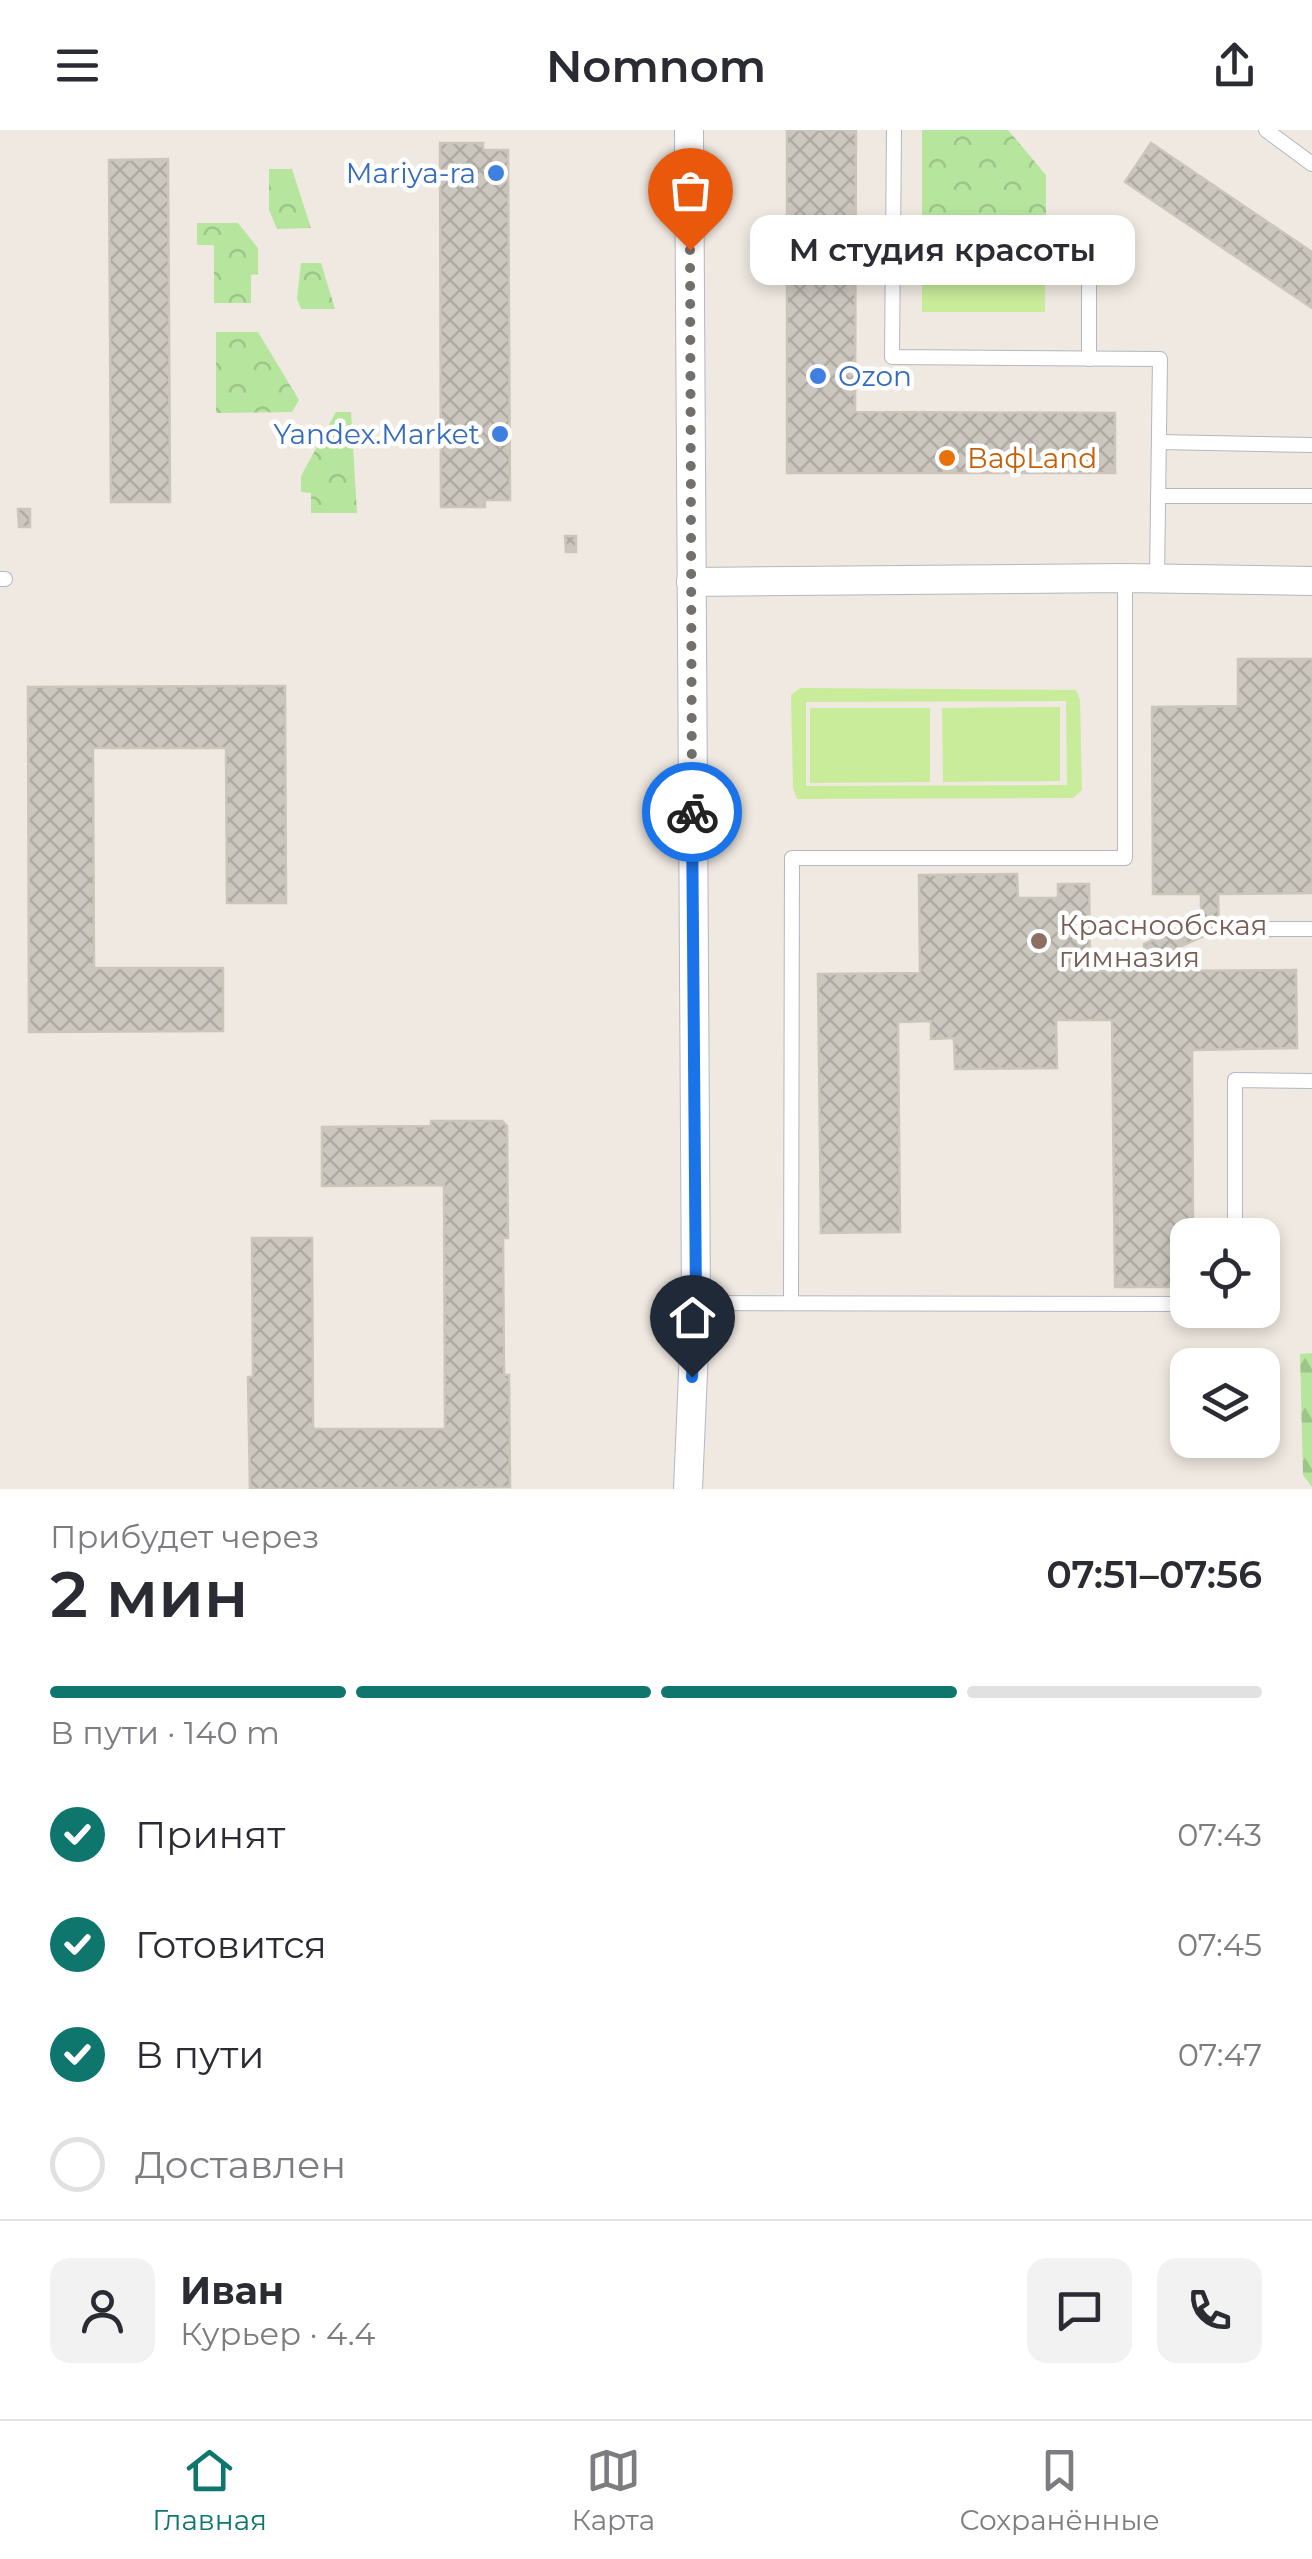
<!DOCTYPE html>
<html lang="ru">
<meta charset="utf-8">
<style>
body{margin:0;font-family:Montserrat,sans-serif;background:#f2f2f3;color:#2b2b33;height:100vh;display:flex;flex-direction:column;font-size:38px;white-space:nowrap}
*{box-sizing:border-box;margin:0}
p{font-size:32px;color:#7c7c81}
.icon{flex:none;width:55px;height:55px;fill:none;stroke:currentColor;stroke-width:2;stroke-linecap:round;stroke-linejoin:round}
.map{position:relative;height:1359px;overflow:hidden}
.sheet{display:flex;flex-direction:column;background:#fff;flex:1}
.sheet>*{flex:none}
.tools{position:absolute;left:1170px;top:1088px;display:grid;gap:20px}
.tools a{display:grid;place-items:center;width:110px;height:110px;border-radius:20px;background:#fff;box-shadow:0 5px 15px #0003;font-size:50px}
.pin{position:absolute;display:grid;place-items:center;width:85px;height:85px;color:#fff;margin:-102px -42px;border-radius:50% 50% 50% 0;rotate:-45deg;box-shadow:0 0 10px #0007}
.pin .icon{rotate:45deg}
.courier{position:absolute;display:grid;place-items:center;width:100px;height:100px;margin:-50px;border:8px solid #1a73e8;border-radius:50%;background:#fff;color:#222;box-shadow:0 2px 12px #0007}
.bubble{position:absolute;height:70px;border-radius:20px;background:#fff;box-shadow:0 5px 15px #0003;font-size:32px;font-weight:600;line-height:70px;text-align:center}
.head em{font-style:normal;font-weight:600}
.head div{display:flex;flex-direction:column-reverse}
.head{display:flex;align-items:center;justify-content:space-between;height:170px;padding:0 50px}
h1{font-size:65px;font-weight:600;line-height:75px}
.bar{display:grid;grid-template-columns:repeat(4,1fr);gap:15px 10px;align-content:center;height:120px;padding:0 50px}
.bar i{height:12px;border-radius:8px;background:#e1e1e2}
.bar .selected{background:#0f766e}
.bar p{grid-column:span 4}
.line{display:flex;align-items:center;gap:25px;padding:0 50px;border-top:2px solid #e1e1e2}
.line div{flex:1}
.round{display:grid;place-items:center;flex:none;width:105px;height:105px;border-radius:20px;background:#f2f2f3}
ol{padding:0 50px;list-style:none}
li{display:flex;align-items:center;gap:30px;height:110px}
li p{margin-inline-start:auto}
li .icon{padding:10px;border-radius:50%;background:#0f766e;color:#fff;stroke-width:4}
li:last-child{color:#7c7c81}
li i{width:55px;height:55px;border:5px solid #e1e1e2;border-radius:50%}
header{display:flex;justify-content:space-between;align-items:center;height:130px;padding:0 50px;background:#fff;font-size:45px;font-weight:600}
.menu{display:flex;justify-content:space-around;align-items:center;height:140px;border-top:2px solid #e1e1e2;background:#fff;font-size:28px;color:#7c7c81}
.menu a{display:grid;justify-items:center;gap:5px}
.menu .selected{color:#0f766e}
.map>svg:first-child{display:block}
</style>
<header><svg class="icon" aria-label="menu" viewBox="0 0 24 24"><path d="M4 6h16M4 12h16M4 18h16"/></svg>Nomnom<svg class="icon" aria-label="share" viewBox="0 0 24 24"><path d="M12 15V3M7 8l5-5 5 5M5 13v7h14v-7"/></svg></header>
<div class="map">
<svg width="1312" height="1359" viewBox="0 0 1312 1359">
<defs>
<pattern id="forest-firs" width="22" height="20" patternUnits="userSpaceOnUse" patternTransform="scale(2.5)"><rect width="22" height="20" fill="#b6e59e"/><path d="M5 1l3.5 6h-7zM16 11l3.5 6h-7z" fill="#9dc588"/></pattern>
<pattern id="park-crowns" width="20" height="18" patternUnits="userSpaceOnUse" patternTransform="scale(2.5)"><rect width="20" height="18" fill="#b6e59e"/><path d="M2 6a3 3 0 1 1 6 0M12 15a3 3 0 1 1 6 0" fill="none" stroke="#9dc588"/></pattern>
<pattern id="building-cross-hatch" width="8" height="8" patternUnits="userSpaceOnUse" patternTransform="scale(2.5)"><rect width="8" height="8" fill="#cbc7bf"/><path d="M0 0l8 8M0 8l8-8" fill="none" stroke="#afaba4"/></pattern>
</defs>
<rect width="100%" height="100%" fill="#efe9e1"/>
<path fill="url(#forest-firs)" d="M1312,1223V1357L1303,1345L1300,1224Z"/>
<g fill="url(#park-crowns)">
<path d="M922,0H1008L1046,45V110H922Z"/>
<path d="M269,39H292L311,98L277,99L269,80Z"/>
<path d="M197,93H238L258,118V144L251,145V173H214V115H197Z"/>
<path d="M301,133H321L335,179H301L297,169Z"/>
<path d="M216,202H258L299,270L292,282L216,283Z"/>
<path d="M336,282H351L357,383H311V363L301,362V346Z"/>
</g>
<g fill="#c9ec9a" fill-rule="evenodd">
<rect x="922" y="116" width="123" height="66"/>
<path d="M800,558L1076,560L1080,570L1082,660L1073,668L797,669L793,658L791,565ZM1066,571L1067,655L806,656V572Z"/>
<path d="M1060,577V651L943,652L942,578Z"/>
<path d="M810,578H930V652L810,653Z"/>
</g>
<g fill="url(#building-cross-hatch)" stroke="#cbc5ba" stroke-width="2.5">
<path d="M787,0H856L855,282L1115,283V343H787Z"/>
<path d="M440,13H483V20H508L510,370H485V377H441Z"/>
<path d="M1151,13L1312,122V178L1125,52Z"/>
<path d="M168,29L170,372H111L109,30Z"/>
<path d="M18,379H30V397H19Z"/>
<path d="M565,406H576V422H566Z"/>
<path d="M1238,529H1312V763L1218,764L1219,799L1162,825V841L1296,840L1297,918L1192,920L1193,1105H1188V1157H1115L1112,890H1056L1057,938L955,939L954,908L931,909V891L898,892L900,1102L821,1103L818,844L920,843L919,745L1017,744L1018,768H1058V754H1089L1090,841H1145L1144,814L1201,787V764H1153L1152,577L1238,576Z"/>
<path d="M285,556L286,773H227L226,618H93L94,838H223V901L29,902L28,557Z"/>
<path d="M431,991H502L507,996L508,1108H503L504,1245H509L510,1357L250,1359L248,1247H253L252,1108H312L313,1299H445L444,1055L322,1056V997L431,996Z"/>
</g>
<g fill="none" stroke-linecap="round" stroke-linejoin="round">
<g stroke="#b4b7c1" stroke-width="16">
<g id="service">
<path d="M894,0L892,227L1160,229L1157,448"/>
<path d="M1266,0L1312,34"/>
<path d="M1089,229V114"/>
<path d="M1159,312L1312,315"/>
<path d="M1158,366H1312"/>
<path d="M0,449H5"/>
<path d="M1236,799H1312"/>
<path d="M1235,1105V950L1312,951"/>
<path d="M696,1173L1188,1174"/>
<path d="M791,1173L792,728H1125V448"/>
</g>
</g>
<g stroke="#b4b7c1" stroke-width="30">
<g id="minor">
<path d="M691,452L1125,448L1312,451"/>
<path d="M688,1359L696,1173L689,0"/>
</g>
</g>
<use href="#service" stroke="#fff" stroke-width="14"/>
<use href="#minor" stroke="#fff" stroke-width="28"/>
</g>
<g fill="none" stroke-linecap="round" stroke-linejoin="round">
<path stroke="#726f6d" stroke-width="10" stroke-dasharray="0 18" d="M690,120L692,682"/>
<path stroke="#1a73e8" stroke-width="12" d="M692,682L696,1173L692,1247"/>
</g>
<g fill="#3f7fe0" stroke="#fff" stroke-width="4">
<circle cx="496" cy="43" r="10"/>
<circle cx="818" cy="246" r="10"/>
<circle cx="500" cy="304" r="10"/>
</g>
<circle fill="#e8710a" stroke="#fff" stroke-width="4" cx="947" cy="328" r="10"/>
<circle fill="#8d6e63" stroke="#fff" stroke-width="4" cx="1039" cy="811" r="10"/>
<g text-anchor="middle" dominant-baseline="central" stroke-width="9" stroke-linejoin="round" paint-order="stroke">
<g font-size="28" fill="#366cbe" stroke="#fff" text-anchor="end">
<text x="476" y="43">Mariya-ra</text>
<text x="838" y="246" text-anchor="start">Ozon</text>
<text x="480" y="304">Yandex.Market</text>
</g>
<g font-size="28" fill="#c56008" stroke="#fff" text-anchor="start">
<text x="967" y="328">ВафLand</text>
</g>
<g font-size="28" fill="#785e54" stroke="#fff" text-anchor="start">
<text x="1059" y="795">Краснообская<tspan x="1059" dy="32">гимназия</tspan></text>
</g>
</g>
</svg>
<div class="tools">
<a><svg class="icon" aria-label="locate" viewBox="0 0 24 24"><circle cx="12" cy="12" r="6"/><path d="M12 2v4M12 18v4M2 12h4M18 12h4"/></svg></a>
<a><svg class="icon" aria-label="layers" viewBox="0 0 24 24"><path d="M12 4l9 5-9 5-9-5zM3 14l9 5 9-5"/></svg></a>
</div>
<div class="pin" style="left:690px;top:120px;background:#ea580c"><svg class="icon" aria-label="bag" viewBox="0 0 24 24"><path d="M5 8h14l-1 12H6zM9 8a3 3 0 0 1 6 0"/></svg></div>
<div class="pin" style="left:692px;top:1247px;background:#1f2937"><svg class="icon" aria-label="home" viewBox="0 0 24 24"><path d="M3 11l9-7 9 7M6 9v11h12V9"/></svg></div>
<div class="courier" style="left:692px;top:682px"><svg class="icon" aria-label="bike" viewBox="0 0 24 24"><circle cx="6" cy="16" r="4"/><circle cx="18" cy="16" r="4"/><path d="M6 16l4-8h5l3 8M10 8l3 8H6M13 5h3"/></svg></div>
<div class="bubble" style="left:750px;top:85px;width:385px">M студия красоты</div>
</div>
<section class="sheet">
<div class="head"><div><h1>2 мин</h1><p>Прибудет через</p></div><em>07:51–07:56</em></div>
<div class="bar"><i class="selected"></i><i class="selected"></i><i class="selected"></i><i></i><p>В пути · 140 m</p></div>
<ol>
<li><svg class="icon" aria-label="check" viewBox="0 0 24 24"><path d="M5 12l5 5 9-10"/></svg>Принят<p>07:43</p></li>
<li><svg class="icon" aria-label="check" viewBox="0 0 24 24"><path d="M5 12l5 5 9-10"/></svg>Готовится<p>07:45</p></li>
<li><svg class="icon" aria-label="check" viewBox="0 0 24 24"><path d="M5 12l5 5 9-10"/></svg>В пути<p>07:47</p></li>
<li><i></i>Доставлен</li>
</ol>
<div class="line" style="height:180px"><a class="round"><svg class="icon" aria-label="person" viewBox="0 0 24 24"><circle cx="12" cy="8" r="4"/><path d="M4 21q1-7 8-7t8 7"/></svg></a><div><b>Иван</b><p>Курьер · 4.4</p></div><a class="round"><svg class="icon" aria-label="chat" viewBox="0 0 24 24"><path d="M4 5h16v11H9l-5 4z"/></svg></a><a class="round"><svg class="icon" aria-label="phone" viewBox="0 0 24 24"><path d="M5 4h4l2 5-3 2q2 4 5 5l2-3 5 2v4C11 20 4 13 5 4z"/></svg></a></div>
</section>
<nav class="menu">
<a class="selected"><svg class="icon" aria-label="home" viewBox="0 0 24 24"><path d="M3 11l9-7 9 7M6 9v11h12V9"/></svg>Главная</a>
<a><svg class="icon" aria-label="map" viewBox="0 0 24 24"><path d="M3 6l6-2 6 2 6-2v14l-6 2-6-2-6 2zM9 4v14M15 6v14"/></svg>Карта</a>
<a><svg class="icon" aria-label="saved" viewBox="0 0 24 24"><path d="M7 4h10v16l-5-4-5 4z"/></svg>Сохранённые</a>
</nav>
